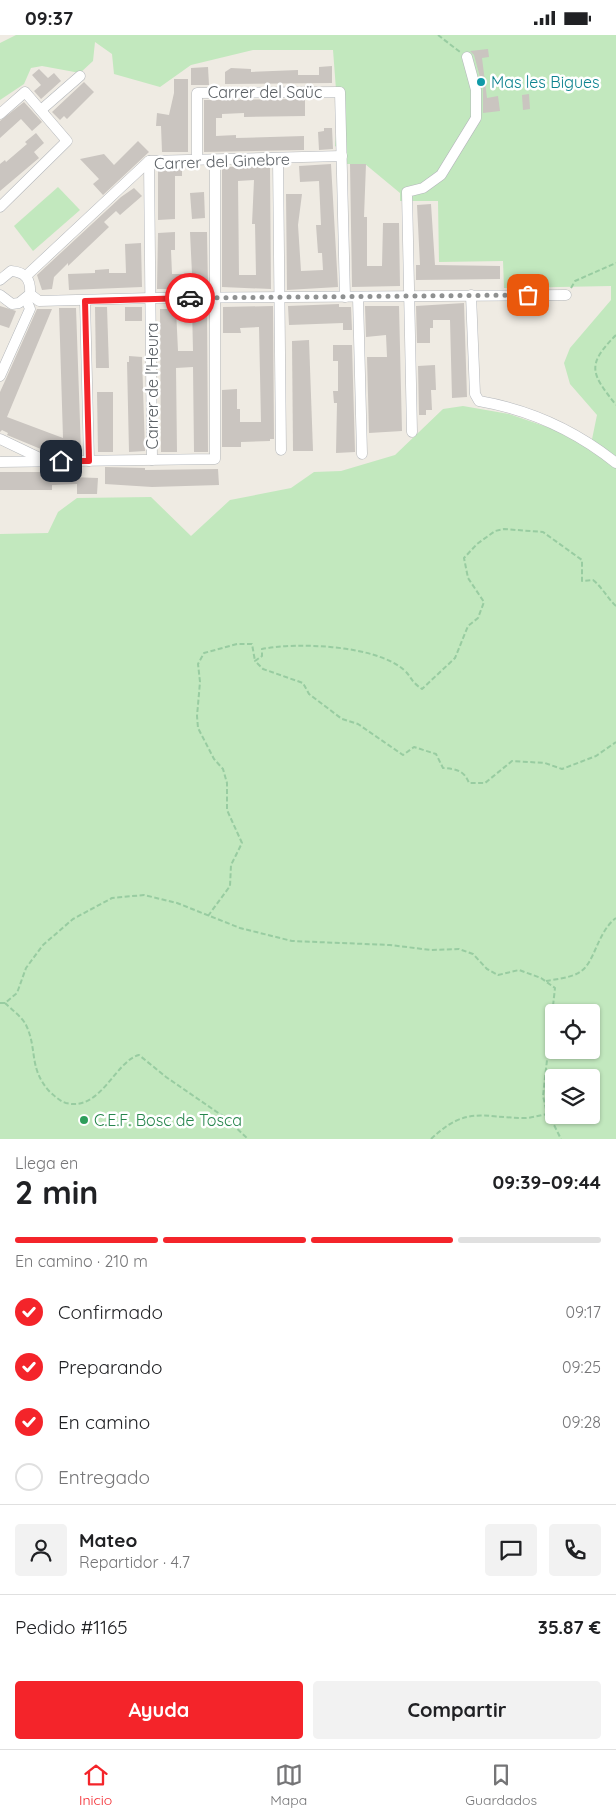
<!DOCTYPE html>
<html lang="es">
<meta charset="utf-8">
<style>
body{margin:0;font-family:Quicksand,sans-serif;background:#f2f2f2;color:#202124;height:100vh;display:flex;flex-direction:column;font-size:19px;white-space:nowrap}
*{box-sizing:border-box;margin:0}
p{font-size:16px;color:#757577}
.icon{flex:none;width:28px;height:28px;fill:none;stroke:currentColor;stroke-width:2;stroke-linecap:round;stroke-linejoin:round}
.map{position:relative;height:1104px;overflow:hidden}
.sheet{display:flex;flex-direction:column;background:#fff;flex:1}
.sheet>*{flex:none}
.fabs{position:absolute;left:545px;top:969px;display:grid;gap:10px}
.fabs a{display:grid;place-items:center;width:55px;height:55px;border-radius:5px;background:#fff;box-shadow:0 1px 4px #0004;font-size:25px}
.pin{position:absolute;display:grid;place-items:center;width:42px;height:42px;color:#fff;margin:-21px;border-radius:10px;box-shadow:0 2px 8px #0006}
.courier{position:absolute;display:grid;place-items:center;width:50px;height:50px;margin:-25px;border:4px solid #f4242a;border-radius:50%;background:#fff;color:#222;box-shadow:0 1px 6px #0007}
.overview em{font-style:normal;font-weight:700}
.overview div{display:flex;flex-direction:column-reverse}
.overview{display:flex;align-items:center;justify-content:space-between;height:85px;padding:0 15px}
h1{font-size:32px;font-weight:700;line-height:38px}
.bar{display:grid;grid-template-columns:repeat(4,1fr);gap:8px 5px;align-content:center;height:60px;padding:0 15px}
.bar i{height:6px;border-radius:4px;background:#e0e0e0}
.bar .on{background:#f4242a}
.bar p{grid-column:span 4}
.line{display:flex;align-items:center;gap:12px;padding:0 15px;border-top:1px solid #e0e0e0}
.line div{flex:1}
.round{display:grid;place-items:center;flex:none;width:52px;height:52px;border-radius:5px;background:#f2f2f2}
ol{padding:0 15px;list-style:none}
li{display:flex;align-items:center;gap:15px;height:55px}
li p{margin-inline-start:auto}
li .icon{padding:5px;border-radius:50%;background:#f4242a;color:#fff;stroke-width:4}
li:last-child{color:#757577}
li i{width:28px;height:28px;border:2px solid #e0e0e0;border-radius:50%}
.button{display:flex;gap:10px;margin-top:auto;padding:10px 15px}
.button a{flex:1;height:58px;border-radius:5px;background:#f4242a;color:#fff;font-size:20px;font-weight:700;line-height:58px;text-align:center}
.button a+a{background:#f2f2f2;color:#202124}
.status{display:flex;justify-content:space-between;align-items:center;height:35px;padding:0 25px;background:#fff;direction:ltr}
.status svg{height:14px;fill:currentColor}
.dock{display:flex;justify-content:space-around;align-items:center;height:70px;border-top:1px solid #e0e0e0;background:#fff;font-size:14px;color:#757577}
.dock a{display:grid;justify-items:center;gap:2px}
.dock .on{color:#f4242a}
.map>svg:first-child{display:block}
</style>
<div class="status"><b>09:37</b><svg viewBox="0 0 49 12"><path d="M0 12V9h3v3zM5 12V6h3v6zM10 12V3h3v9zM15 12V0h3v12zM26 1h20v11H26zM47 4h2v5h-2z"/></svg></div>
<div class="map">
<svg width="616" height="1104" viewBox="0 0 616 1104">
<rect width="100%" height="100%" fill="#efebe3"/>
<g fill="#c2e8be" fill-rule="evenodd">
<path d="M16,0H616V1104H0V499L48,498L58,477L77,463L151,462L191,501L230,465L291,453L314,437L341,436L395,420L443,374L463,371L509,379L553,394L590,414L597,380L570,349L564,328L570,313L611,265V251L504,253L503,226L439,227L438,166H400V158L365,129H347V118L335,111L338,81L333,15H253L191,30L160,52L114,39L112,19L95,7L93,26L80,38L42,31L31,33L24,49L0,65V8ZM554,978H591V1015H554ZM554,1042H591V1080H554Z"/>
<path d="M58,152L80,175L33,216L14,191Z"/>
</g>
<g fill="#cac5c0" fill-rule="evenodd">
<path d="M488,14L489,22L482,23L487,63L498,61L500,76L483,78V53L474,20L470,16Z"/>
<path d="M332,31V48L225,49V37L231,33L251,34V37L298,35V40H319V32Z"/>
<path d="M208,32L209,50H191V33Z"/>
<path d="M39,34L48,43L54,38L61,46L41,64L34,56L41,50L32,40Z"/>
<path d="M174,44H188V117H162L161,91H156L157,78L169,80L174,58Z"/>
<path d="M84,47L94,57L67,84L64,81L60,85L52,77Z"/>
<path d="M529,59L530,74L523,75L522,60Z"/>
<path d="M305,64V81L244,82V78L222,79V83H216V101L236,100V103L304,101V115L204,117V65Z"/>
<path d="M24,67L42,87L32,96L21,84L0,103V86Z"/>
<path d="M324,93H332L333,114L319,115L318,97L324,96Z"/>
<path d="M36,98L44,108L34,117L39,123L0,156V129L5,125L6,127L27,109L25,107Z"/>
<path d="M138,106L149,117L103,160L93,149L99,144L80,124L104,119L114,130Z"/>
<path d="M331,129L338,252L287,255L286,159H302L298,190L301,236L323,235L322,218H318L316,190H321L319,146L300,147L299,131Z"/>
<path d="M350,129H366L364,182H367V231H382L383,188H399L400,251L352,252Z"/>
<path d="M270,131L271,254L222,252V132ZM254,145L252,189H255L256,240H239L238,146Z"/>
<path d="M158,133H182V141H175V184L158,185Z"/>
<path d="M134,153L142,161L120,180L116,176L104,187L109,192L68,231V228L54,242L52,254L42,255L37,240L121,162Z"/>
<path d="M204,157L205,183L192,184L190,158Z"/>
<path d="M431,169L435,230L500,231V244L416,245V230H420L417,170Z"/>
<path d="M175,197V215H171L172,239H192L190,197H207L208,254H157L158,198Z"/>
<path d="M141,208L142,252L69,255L68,239L95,238V235L109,234V238H126L125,209Z"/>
<path d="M464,268L467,362L452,363L450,285H433V293H430V308H417L416,271Z"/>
<path d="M339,269V272H351L352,295H343V288L289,290L288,271Z"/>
<path d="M0,271L16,276L9,293L0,290Z"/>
<path d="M273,271L274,404H270V406L241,407V412H222V355L237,354V374H240V387H261L259,292L240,293L241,298H223V272Z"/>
<path d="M365,271H399L402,396L369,398L367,322H387L386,300L366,302Z"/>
<path d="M95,272H107L109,333H96Z"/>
<rect x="125" y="272" width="17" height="14"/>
<path d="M59,273H76L81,416L48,417L7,400L8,398L2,395L0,397V357L5,346L37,274H52L7,382L63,403Z"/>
<path d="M192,273H207L208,417H194L193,332L176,333L177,417H161L160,274H176L178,316H193Z"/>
<path d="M309,305L313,416H293L292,306Z"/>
<path d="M333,310H352L355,417L336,418L337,368H334L333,356H338V326H333Z"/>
<path d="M129,321L142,322L145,416L129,417L127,327H129Z"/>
<path d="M435,330L436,355H431L432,375H426V380H419L418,331Z"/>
<path d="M97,357H113V417H98Z"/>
<path d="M105,432L145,433V435L218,434L219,450L152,452L105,449Z"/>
<path d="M58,433H70V442L98,443L97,459H77V449L52,450V455H0V437H59Z"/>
</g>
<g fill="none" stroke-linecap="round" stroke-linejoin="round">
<g stroke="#b4b7bb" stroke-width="11">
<g id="minor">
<path d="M41,75L80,41"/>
<path d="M0,79L25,57L67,106L0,172"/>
<path d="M278,123L281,415"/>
<path d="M197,125V58L340,57L345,262"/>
<path d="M149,126L152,425"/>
<path d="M26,241L149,126L342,121"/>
<path d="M0,245L11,236C26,237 31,245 30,259L19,268L12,269L0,260"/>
<path d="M30,259L39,266L151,263L566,260"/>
<path d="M471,260L475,359L479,366C531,375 575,395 616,428"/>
<path d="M358,262L362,419"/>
<path d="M85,266L89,426"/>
<path d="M0,341L30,274L26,264"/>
<path d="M412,397L407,157L423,153L441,140L476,83V55L467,22"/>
<path d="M0,404L44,425"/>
<path d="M0,427L215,424V125"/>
</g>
</g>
<g stroke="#98cca1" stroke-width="2" stroke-dasharray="5 2.5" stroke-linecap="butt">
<path d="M438,0L460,17"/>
<path d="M571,253L575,246L616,228"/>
<path d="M616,300C585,331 592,339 616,370"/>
<path d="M616,571C607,563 603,553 593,545L582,546V525L543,497L504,494L495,496L477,509L464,523L468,543L484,567L478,583L468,591L455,623L422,654C410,646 412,642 404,635C376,610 297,607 262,614V621L255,626L263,634L303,648L309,659L342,684L358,689L403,720L414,712L436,719L443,733C456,734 464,735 469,748H485L512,726L545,728L562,734L596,721L616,707"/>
<path d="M208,881L230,851L231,830L242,808L227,775V748L223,734L214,724L198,693L197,681L200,647L198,629L204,618L237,609H252L255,626"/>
<path d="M546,946C556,944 571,943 580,937C595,928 597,897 616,883"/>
<path d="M0,968H5L17,958L26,933L43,910L73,884L112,863L144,860L177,868L240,893L292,906L390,910L431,915L459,914L473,919L487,934L498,940L519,935L541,943L555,953L543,1061L546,1074L561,1104"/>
<path d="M5,968C11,974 22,982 26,990C38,1015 28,1033 50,1057C55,1061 59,1066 66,1068C101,1077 115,1026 139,1020L166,1042L227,1084L248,1104"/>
<path d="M431,1104C467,1070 482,1083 525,1083C532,1083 540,1080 548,1079"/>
</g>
<use href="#minor" stroke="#fff" stroke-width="10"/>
</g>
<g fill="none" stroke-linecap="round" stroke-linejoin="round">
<path stroke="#8f9191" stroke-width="5" stroke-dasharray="0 9" d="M190,263L528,260"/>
<path stroke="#f4242a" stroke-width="6" d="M61,426H89L85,266L190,263"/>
</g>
<circle fill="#0f9aa8" stroke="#fff" stroke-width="2" cx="481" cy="47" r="5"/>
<circle fill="#2e9e5b" stroke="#fff" stroke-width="2" cx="84" cy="1085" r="5"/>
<g text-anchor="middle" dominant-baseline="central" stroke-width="5" stroke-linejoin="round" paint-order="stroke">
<g font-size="16" fill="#0d838f" stroke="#fff" text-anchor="start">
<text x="491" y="47">Mas les Bigues</text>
</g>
<g font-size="16" fill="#5b6065" stroke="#fff">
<text x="265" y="57">Carrer del Saüc</text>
<text transform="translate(222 126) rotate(-2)">Carrer del Ginebre</text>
<text transform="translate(152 351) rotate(-90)">Carrer de l'Heura</text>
</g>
<g font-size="16" fill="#27864d" stroke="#fff" text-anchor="start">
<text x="94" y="1085">C.E.F. Bosc de Tosca</text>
</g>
</g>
</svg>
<div class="fabs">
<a><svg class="icon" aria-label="locate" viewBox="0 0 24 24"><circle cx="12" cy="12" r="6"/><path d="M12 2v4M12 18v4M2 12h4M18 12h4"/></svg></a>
<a><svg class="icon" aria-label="layers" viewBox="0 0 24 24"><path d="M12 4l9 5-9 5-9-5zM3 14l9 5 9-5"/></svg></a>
</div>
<div class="pin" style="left:528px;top:260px;background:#ea580c"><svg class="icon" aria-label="bag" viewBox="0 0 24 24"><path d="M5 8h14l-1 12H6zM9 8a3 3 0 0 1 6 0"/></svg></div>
<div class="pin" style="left:61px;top:426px;background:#1f2937"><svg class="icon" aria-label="home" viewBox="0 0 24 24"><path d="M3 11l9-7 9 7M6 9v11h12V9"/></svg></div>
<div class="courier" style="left:190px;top:263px"><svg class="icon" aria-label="car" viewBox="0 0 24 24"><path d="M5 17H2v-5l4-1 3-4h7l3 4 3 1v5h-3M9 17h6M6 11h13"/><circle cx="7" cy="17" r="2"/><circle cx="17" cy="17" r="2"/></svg></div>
</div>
<section class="sheet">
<div class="overview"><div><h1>2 min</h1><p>Llega en</p></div><em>09:39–09:44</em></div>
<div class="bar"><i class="on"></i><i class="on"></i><i class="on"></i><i></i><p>En camino · 210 m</p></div>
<ol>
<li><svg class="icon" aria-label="check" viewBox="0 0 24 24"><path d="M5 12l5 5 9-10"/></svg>Confirmado<p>09:17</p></li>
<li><svg class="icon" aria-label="check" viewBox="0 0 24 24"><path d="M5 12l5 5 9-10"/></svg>Preparando<p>09:25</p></li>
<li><svg class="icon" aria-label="check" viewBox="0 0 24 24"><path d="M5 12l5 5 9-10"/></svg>En camino<p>09:28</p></li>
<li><i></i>Entregado</li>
</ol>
<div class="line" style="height:90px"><a class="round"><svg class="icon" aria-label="person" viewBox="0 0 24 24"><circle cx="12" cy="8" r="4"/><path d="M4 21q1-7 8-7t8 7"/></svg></a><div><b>Mateo</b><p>Repartidor · 4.7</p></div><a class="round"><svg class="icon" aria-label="chat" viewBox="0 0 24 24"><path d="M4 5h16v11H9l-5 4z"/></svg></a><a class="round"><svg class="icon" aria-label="phone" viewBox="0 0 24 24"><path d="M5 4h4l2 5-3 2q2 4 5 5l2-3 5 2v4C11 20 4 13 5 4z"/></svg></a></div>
<div class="line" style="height:65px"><div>Pedido #1165</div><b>35.87 €</b></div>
<div class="button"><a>Ayuda</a><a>Compartir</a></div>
</section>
<nav class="dock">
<a class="on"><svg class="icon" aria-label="home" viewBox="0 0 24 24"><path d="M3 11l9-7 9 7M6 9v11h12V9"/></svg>Inicio</a>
<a><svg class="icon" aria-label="map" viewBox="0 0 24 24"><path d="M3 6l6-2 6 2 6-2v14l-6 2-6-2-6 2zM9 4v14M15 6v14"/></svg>Mapa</a>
<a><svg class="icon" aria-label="saved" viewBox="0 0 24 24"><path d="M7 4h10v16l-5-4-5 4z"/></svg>Guardados</a>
</nav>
